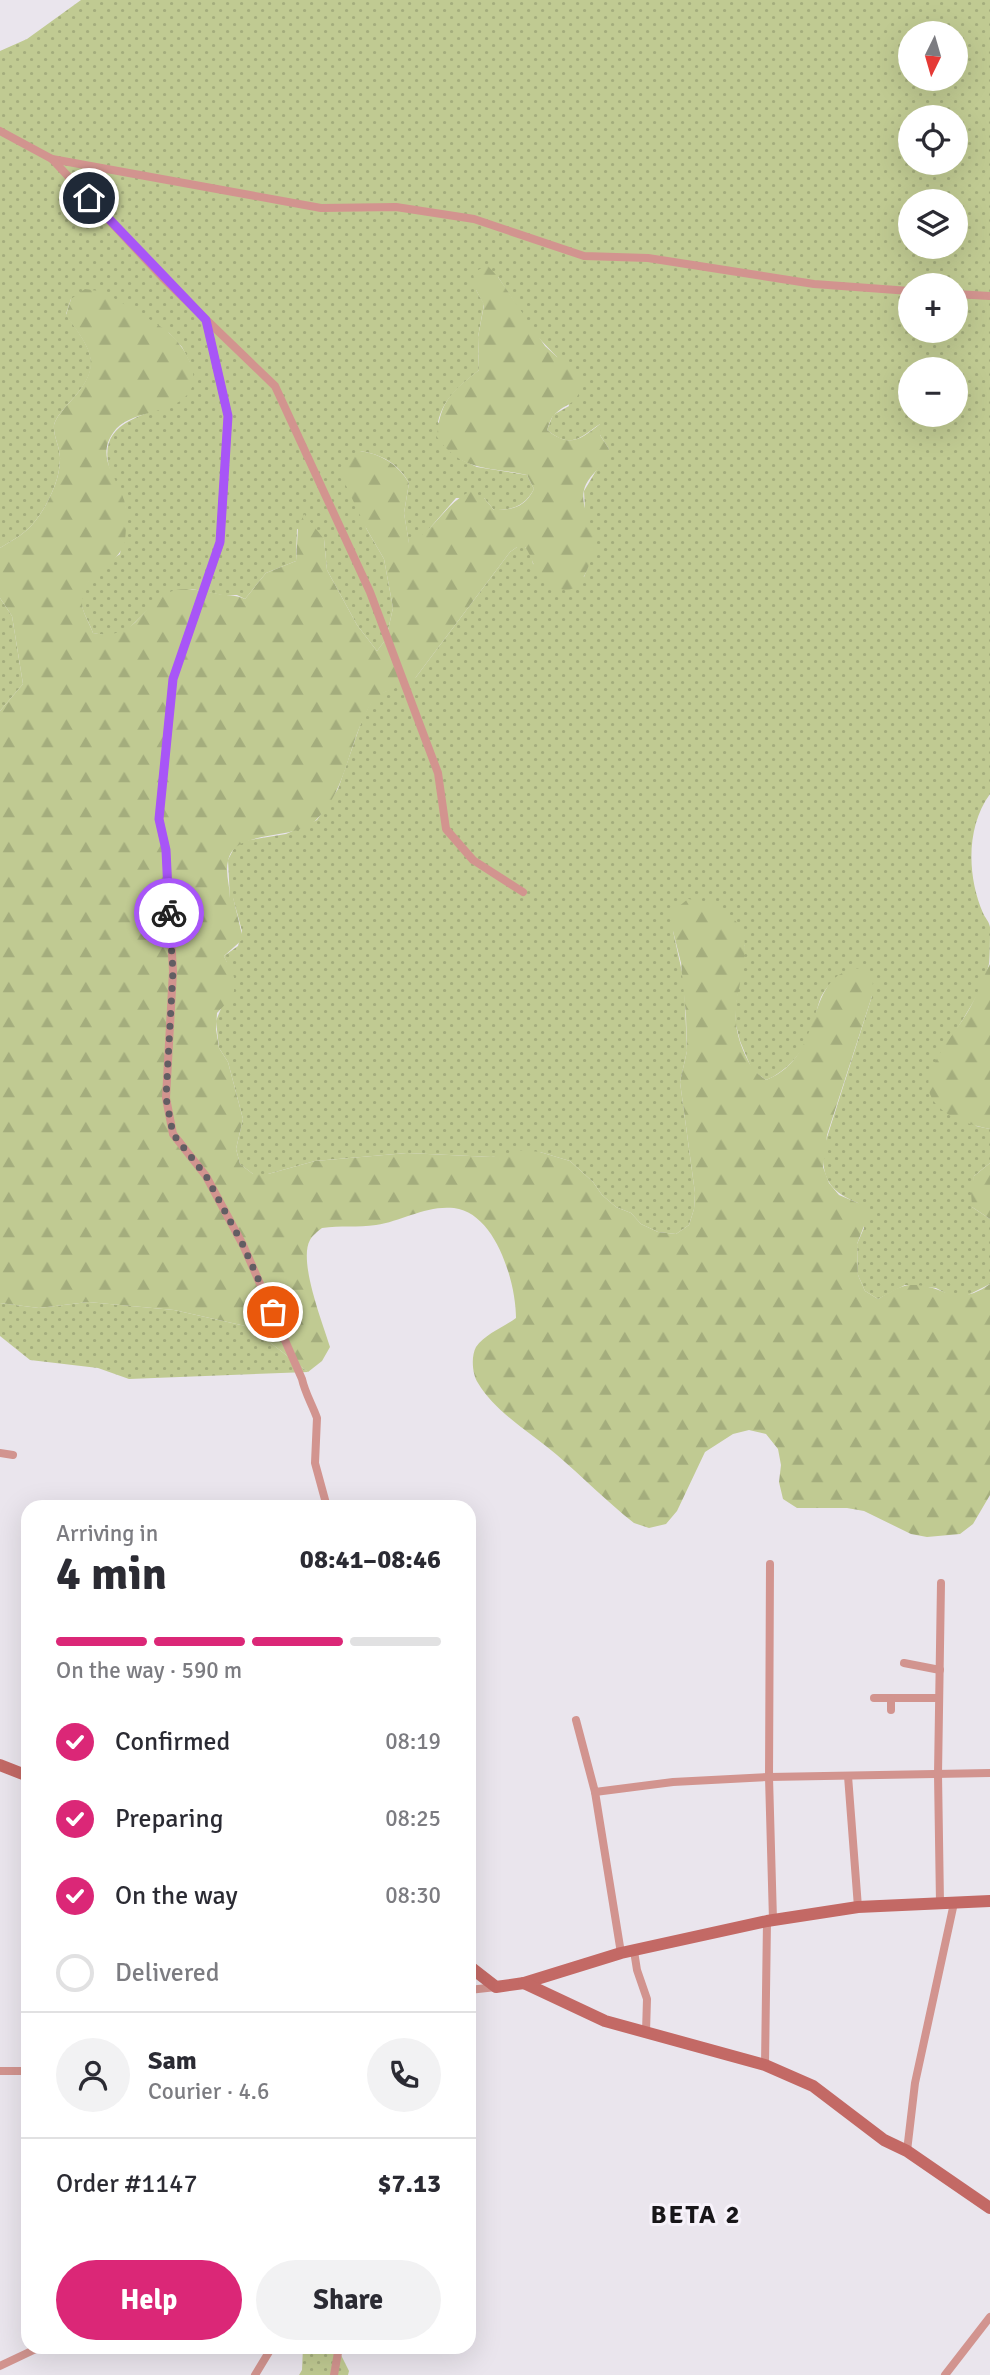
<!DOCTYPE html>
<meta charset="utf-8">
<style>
body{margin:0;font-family:Signika,sans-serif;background:#f2f2f3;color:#2b2b33;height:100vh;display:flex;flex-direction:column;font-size:26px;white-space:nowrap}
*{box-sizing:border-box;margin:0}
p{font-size:23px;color:#7c7c81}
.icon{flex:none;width:38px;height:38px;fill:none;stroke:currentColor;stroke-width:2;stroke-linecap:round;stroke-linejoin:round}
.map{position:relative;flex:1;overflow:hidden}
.panel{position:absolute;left:21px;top:1500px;width:455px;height:854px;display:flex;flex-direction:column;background:#fff;border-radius:21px;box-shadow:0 7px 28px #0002}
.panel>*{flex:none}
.needle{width:46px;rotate:185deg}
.buttons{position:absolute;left:898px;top:21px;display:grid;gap:14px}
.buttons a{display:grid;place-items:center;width:70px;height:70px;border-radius:50%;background:#fff;box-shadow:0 7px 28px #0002;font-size:35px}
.pin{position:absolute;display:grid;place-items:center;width:60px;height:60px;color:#fff;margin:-30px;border:4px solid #fff;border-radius:50%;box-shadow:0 2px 7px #0007}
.courier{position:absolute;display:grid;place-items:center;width:70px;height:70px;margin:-35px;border:5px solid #a855f7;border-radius:50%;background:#fff;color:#222;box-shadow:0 2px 9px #0007}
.head em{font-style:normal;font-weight:800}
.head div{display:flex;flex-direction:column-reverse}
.head{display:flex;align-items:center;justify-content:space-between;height:119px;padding:0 35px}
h1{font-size:46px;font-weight:800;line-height:52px}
.bar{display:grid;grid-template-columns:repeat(4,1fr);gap:10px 7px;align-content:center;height:84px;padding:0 35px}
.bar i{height:9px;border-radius:5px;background:#e1e1e2}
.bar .active{background:#db2777}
.bar p{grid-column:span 4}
.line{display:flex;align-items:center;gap:18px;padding:0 35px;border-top:2px solid #e1e1e2}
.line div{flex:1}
.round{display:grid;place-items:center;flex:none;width:74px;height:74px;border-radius:37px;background:#f2f2f3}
ol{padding:0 35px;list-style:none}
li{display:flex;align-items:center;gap:21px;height:77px}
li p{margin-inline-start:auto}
li .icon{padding:7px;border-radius:50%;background:#db2777;color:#fff;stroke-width:4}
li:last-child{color:#7c7c81}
li i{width:38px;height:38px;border:4px solid #e1e1e2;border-radius:50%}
.primary-button{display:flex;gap:14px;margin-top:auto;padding:14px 35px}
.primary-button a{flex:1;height:80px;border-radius:42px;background:#db2777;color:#fff;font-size:28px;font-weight:800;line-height:80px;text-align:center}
.primary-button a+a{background:#f2f2f3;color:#2b2b33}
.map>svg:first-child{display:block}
</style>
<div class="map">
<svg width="990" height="2375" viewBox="0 0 990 2375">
<defs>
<pattern id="grass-dots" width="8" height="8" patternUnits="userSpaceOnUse" patternTransform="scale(1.75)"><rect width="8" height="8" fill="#c0ca92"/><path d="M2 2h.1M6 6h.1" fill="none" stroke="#a4ad7d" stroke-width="1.8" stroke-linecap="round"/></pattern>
<pattern id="forest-firs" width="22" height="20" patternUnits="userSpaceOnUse" patternTransform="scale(1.75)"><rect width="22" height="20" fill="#c0ca92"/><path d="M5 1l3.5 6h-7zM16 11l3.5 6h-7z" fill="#a4ad7d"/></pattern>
</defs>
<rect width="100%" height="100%" fill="#eae5ed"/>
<g fill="url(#grass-dots)" fill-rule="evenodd">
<path d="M81,0H990V794C966,827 967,876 983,913C985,918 989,921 990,927C990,937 990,955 989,964C980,998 958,1025 941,1055L976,1126L990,1129V1163L974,1176L972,1207L990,1219V1284L966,1296H951L936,1288L905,1285L878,1299L865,1291L858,1275L857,1244L864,1228L858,1203C831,1192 822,1180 823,1150L872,996L843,973C834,980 826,987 821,997C817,1007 815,1019 812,1029C804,1051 788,1071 766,1080L752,1070L740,1041L736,1025L735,1009L745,945L673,931L684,981L687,1051L680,1082L695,1193L694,1209L689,1225L676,1234L658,1232L641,1224L631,1213L616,1207L602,1195L593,1182L570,1161L540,1152L491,1157L407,1153L315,1161L268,1174H253L240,1164L236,1149L243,1119L228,1062L219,1048L216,1021L222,1006L227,963L224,956L238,946L242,931L233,898L230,899L228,860L235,846L243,841L286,834L317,820L338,789L363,717L372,701L378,695L416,677L510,552L517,547H525L531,554L533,564L584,577L588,567L584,491L609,449L600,435V424C578,439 571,449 547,430L553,415L569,406L557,357L535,334L498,277L476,290L484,304L478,337L479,370C460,386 444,397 438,422L462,460L477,467L527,475L534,489C525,506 513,510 494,510L484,498H456L423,536L409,544L404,513L409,483C399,464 381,454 360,451L366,528L384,559L393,608L386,639L377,651L357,625L327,570L324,539L297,529L296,561L266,573L245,599L237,595H222L192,589L161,597L125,632L109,636L93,633C90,624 84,615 82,606C77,582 104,566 120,554C122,541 128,518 125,506C123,496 115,486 112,477C93,425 135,418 173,404L190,363L182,347L169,333L71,299L66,314C92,352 105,365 69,403C64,409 56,417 54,425C53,436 60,447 60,457C61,481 44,514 27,530C19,537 9,542 0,548V51L27,39ZM910,33H956V79H910ZM910,117H956V163H910ZM910,201H956V247H910ZM910,285H956V331H910ZM910,369H956V415H910Z"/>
<path d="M0,598L12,616L23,684L0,711Z"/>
<path d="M88,1302L174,1310L250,1327L308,1372L129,1379L98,1368L30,1360L0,1336V1303L39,1308Z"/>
<path d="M303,2347H337L349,2371L348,2375H299L302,2370Z"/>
</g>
<g fill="url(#forest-firs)">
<path d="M487,265L498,277L545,346L581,379C579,407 571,399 555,414C551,417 549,425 547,430C570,448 580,440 600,424V435L609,449C606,466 588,474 584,490C580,506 593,525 595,542C596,551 591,559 588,568C578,592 566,597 544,579C533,571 533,557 525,547H517L510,552L416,677C402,690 381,688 371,704C348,741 348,789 316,820C293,842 234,828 228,861C225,873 230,886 230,898L233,897L243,939L224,956L234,977V995L217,1013L216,1029L219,1048L228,1062L243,1119L236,1149L240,1164L253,1174H268L315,1161L407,1153L491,1157L523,1150L540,1152L570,1161L593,1182L602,1195L616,1207L631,1213L641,1224L658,1232L676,1234L689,1225L694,1209L695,1193L680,1082L687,1051L686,1016L681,963L673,931V911L688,899C714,902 745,916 745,947C744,987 726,1009 743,1050C750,1066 752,1070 766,1080C822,1058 806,990 844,972C849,970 855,969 860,968L873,980L872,996L827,1135L823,1167L829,1183L839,1195L858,1203L869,1213L857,1244L858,1275L865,1291L878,1299C887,1294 899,1286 909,1285C945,1283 953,1310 990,1284V1495L973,1524L960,1534L927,1537L911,1534L864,1511L847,1508H797L783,1499L779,1482L781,1465L778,1449L766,1434L749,1430L733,1434L705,1452L677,1511L666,1524L649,1528L634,1523C607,1502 583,1477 557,1455C531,1433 496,1413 478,1383C472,1374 471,1356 476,1347C485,1334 504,1327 516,1318C516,1283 496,1213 454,1208C426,1205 402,1221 376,1225C358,1228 340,1225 322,1228C318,1231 312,1236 310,1240C298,1261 323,1324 330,1347L322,1361L308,1372L250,1327L174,1310L88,1302L39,1308L0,1303V711L23,684L12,616L0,598V548C9,542 19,537 27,530C44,514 61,481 60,457C60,447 53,436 54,425C56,417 64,409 69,403C104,365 92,352 66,315L71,299L85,289C90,290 96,290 101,292C114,297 159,324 169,333C184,346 203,376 188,394C170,416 129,409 113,433C94,460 122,482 126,508C127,517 126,531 125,540C120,568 82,569 82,603C82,612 90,624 93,633C142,642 140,599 176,590C188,587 202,591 214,593C225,596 235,594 245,599L266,573L296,561L298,528L304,514L324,539L327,570L357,625L377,651L386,639L393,608L384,559L366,528L341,475L347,461L360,451C381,454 398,464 409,483L404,513L409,543C436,530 444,504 471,491L484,498L494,510C513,510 525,507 534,489L527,475C489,466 462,473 437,437C440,401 451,392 479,370L478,337L484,305L476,290L473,273Z"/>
<path d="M990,964V1129C961,1124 915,1107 932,1069C940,1049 956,1031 967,1013C977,997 981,980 990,964Z"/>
<path d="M990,1163V1219L972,1207L971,1191L974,1176Z"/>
</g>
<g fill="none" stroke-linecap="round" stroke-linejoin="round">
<g stroke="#d2948f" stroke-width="8">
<path d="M0,131L52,159L321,208L396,207L474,219L584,256L648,258L814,284L910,291"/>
<path d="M52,159L163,278L275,386L370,592L438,773L446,829L473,860L523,892"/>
<path d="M956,294L990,296"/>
<path d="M206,320L228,416L220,543L173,679L159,819L166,850L173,971L166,1098L173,1134L206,1176L243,1245L302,1379C305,1393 312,1404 317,1418L315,1463L327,1507"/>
<path d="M0,1453L13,1455"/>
<path d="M770,1564L769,1777L773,1920"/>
<path d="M904,1663L940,1670"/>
<path d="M874,1698H939"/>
<path d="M891,1710V1699"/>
<path d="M576,1720L595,1792L621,1953"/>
<path d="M848,1776L858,1907"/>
<path d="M595,1792L673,1782L769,1777L990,1773"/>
<path d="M940,1903L938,1774L941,1583"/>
<path d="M634,1951L637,1970L647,1999L646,2032"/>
<path d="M469,1990L496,1987"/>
<path d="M765,2065L767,1921"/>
<path d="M0,2071H28"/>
<path d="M907,2151L915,2083L954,1903"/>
<path d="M0,2366L40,2347"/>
<path d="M255,2375L272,2347"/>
<path d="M334,2375L339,2347"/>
<path d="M945,2375L990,2317"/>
</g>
<g stroke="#c36965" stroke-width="12">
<path d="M0,1765L28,1776"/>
<path d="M469,1966L496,1987L524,1983L621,1953L767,1921L858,1907L990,1901"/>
<path d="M524,1983L605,2021L765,2065L813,2086L884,2140L907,2151L990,2208"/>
</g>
</g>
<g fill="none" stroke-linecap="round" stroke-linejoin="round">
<path stroke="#625e63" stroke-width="7" stroke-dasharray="0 12.6" d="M169,913L173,971L166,1098L173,1134L206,1176L243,1245L273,1312"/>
<path stroke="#a855f7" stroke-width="9" d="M89,198L206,320L228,416L220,542L173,679L159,819L166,850L169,913"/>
</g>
<g text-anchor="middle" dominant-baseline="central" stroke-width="6" stroke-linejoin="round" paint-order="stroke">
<g font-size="26" font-weight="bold" letter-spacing="2" fill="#181619" stroke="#f7f2fa">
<text x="696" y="2215">BETA 2</text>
</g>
</g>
</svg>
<div class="buttons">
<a><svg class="needle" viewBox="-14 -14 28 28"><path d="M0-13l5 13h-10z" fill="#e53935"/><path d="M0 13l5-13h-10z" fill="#7c7c81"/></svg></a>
<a><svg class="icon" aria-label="locate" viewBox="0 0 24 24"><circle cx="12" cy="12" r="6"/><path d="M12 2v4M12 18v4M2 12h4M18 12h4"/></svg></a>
<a><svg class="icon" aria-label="layers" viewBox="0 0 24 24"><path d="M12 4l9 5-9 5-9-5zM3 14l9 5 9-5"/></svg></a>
<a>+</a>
<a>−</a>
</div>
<div class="pin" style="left:273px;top:1312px;background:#ea580c"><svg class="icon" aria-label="bag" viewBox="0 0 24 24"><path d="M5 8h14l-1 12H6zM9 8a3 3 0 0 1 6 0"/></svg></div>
<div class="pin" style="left:89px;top:198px;background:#1f2937"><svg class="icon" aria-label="home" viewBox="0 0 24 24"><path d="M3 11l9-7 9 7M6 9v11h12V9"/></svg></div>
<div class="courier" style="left:169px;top:913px"><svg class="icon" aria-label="bike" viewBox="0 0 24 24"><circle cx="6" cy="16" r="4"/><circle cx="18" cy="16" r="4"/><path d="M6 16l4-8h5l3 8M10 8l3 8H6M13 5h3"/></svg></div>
<section class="panel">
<div class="head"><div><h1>4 min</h1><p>Arriving in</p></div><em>08:41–08:46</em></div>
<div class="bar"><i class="active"></i><i class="active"></i><i class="active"></i><i></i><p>On the way · 590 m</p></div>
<ol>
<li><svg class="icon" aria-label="check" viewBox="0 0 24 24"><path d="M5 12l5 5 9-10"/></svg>Confirmed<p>08:19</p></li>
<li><svg class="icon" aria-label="check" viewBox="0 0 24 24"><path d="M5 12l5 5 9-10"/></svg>Preparing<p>08:25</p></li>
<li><svg class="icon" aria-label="check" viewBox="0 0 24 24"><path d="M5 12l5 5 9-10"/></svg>On the way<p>08:30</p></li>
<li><i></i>Delivered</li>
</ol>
<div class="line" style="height:126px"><a class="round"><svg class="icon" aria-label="person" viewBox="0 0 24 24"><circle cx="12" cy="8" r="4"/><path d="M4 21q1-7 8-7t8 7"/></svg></a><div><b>Sam</b><p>Courier · 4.6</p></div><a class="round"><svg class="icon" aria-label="phone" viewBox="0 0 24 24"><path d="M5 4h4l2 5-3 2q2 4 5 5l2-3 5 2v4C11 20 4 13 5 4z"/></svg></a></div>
<div class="line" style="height:91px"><div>Order #1147</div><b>$7.13</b></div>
<div class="primary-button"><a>Help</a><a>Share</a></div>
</section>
</div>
